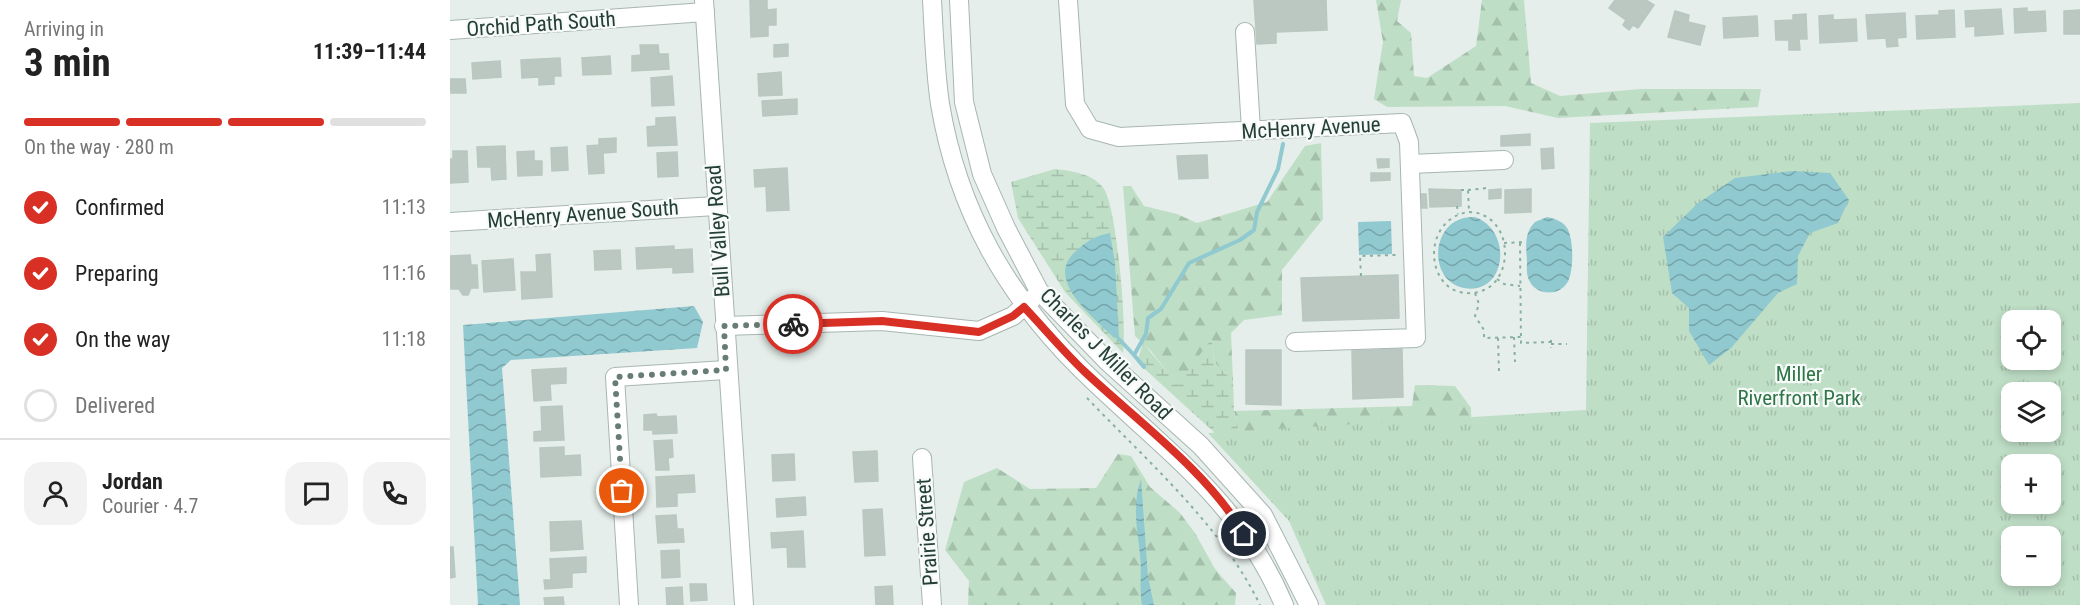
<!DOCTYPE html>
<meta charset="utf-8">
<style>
body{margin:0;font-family:"Roboto Condensed",sans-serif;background:#f2f2f2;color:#222;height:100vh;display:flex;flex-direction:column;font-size:22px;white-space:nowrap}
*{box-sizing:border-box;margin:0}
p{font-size:20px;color:#767676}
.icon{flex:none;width:33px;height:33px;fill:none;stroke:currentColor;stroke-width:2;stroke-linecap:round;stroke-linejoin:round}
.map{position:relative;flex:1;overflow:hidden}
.drawer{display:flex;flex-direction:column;background:#fff;width:450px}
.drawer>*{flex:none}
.tools{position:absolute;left:1551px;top:310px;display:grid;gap:12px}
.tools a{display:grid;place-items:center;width:60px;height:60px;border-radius:12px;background:#fff;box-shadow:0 3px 9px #0003;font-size:30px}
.pin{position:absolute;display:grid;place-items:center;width:51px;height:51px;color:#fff;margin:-26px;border:3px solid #fff;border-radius:50%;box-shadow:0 2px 6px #0007}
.courier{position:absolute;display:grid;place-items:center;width:60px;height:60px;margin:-30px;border:4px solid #d93025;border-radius:50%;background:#fff;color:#222;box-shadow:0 2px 8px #0007}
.head em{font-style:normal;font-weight:700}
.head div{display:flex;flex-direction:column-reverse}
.head{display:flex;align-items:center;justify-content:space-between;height:102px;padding:0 24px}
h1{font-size:39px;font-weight:700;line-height:45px}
.bar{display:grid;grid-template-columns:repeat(4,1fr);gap:9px 6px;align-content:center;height:72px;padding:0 24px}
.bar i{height:8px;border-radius:4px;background:#e0e0e0}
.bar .active{background:#d93025}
.bar p{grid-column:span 4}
.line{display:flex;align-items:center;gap:15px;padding:0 24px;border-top:2px solid #e0e0e0}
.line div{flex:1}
.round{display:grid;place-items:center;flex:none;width:63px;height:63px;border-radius:18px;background:#f2f2f2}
ol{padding:0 24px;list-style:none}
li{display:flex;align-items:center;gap:18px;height:66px}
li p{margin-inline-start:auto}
li .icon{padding:6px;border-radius:50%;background:#d93025;color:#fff;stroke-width:4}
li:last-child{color:#767676}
li i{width:33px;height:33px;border:3px solid #e0e0e0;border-radius:50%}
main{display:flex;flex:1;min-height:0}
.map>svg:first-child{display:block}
</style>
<main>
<section class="drawer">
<div class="head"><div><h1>3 min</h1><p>Arriving in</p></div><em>11:39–11:44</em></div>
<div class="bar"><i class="active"></i><i class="active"></i><i class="active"></i><i></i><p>On the way · 280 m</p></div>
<ol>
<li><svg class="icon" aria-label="check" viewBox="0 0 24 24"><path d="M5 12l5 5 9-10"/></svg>Confirmed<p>11:13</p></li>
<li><svg class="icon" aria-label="check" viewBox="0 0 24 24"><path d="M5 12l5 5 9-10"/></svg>Preparing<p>11:16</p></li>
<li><svg class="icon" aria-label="check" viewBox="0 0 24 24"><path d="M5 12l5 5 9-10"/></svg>On the way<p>11:18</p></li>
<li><i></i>Delivered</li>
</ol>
<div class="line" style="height:108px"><a class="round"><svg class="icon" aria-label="person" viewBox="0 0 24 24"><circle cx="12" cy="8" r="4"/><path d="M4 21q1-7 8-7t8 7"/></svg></a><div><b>Jordan</b><p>Courier · 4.7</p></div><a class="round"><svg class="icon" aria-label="chat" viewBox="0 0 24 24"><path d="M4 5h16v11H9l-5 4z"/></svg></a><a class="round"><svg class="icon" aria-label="phone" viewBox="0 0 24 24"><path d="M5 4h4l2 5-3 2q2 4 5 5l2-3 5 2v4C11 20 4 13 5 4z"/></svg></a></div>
</section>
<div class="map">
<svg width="1630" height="605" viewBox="0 0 1630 605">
<defs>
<pattern id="forest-firs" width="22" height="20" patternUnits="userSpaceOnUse" patternTransform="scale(1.5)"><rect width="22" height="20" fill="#bfdec6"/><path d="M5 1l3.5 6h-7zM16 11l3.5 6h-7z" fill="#a4c0ab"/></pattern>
<pattern id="wetland-marsh" width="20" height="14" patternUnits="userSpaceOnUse" patternTransform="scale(1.5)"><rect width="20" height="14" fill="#bfdec6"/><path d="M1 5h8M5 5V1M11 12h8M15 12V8" fill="none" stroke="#a4c0ab"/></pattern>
<pattern id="park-tufts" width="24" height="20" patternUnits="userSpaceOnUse" patternTransform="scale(1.5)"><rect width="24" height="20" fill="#bfdec6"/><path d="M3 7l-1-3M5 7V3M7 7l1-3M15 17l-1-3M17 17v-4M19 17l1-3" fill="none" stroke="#a4c0ab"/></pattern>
<pattern id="water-waves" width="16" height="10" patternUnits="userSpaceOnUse" patternTransform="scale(1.5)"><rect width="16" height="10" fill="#90c9d0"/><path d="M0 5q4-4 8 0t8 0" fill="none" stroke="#75a5aa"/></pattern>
</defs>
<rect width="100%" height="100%" fill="#e5eeea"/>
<g fill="url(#forest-firs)">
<path d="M926,0H951L947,21L961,33L964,76L977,78L1026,46L1032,0H1074L1081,83L1110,96L1191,89H1311L1308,107L1108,118L1055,106L937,107L924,99L933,42Z"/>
<path d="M871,143L873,219L832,270V315L794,320L781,333L783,381L764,362L762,339L728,386L701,351L685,336L673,186H681L694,206L727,214L747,223L817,202L855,146Z"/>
<path d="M965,385L1005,386L1021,408L1026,605L792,445L784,411L962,406Z"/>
<path d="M668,454L681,456L700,487L730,513L745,533L765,569L786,593L785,605H518L519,581L495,550L514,482L547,468L580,489L646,488Z"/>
</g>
<g fill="url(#wetland-marsh)">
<path d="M605,169C622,171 644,174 654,189C667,208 677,329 673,353L615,292L568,218L561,182Z"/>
<path d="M762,338L764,362L783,381L784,411L792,445L788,454L687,362L693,343L728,385Z"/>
</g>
<path fill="url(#park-tufts)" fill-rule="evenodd" d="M1630,103V605H876L839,521L758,433L1136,410L1140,123ZM1562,321H1600V360H1562ZM1562,393H1600V432H1562ZM1562,465H1600V504H1562ZM1562,537H1600V576H1562Z"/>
<g fill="url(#water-waves)">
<path d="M1342,171L1380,173L1399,200L1388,223L1360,233L1348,256L1347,284L1328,293L1281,348L1259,365L1239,331V308L1222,293L1213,237L1247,204L1285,178Z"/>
<path d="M1025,217C1064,231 1056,296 1014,288C976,281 980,215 1025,217Z"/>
<path d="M1097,217C1106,219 1112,221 1117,228C1124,239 1124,273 1117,283C1108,297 1085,295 1079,280C1076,274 1077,267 1077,261C1076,246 1074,233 1085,222Z"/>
<path d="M941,221L942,254L909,255L908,222Z"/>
<path d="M660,233L665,263L669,339L663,337C644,317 594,280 625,252C637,241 644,236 660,233Z"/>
<path d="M244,306L253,322L247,348L61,360L52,368L70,605H28L13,325Z"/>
<path d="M691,479L698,577L704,605H692C689,587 692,571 690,554C687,530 682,502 691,479Z"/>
</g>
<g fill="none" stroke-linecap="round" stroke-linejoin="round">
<g stroke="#90c9d0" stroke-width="4">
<path d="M669,339L684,355"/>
<path d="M694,367L684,355L696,334L698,318L711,309L739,263L790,240L804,230L807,212L828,169L833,144"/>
</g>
</g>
<g fill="#bbc8c2" stroke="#b8c7c0" stroke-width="1.5">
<path d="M300,0H317V10L326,9V25H318V36L301,37Z"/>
<path d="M804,0H876L877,30L826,32V43L807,44Z"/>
<path d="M1165,0H1196L1204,5L1188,28L1183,25L1179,30L1173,25L1176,20L1159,8Z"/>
<path d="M1577,8V12L1595,11L1596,31L1565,33L1564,9Z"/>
<path d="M1551,9L1553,34L1525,36V26L1516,27L1515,11Z"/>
<path d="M1504,10L1505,37L1467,39L1466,16L1489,15V11Z"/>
<path d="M1630,10V34H1614V11Z"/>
<path d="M1225,11L1239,15L1238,22L1255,26L1250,45L1218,37Z"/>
<path d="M1455,13L1456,37L1447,38L1448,46L1437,47L1436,38L1418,39L1416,15Z"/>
<path d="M1356,14L1357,39H1349L1350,50H1339V40H1326L1325,21L1343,20V15Z"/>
<path d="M1383,15V20L1406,19L1407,41L1370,43L1369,16Z"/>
<path d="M1307,16L1308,36L1274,38L1273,18Z"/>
<path d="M338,44V56L324,57V45Z"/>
<path d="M190,45H208L209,54H218L219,69L182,71V56L191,55Z"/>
<path d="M160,56L161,74L133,75L132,58Z"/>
<path d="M110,58L111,76H104V84L89,85V77L72,78L71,60Z"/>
<path d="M50,61L51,77L23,79L22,63Z"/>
<path d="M331,72L332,95L309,96L308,74Z"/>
<path d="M222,76L224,105L202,106L201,78Z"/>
<path d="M0,79H15L16,93H1Z"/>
<path d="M347,99V114L313,116L312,101Z"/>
<path d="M225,117L227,145L198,146L197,127L206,126V118Z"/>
<path d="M1080,134V145L1051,146V136Z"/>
<path d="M166,138V152L153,153L154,173L139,174L137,146L149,145V139Z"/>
<path d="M55,146L56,179L42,180L41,167H28L27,147Z"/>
<path d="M117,147L118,170L102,171L101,148Z"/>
<path d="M1103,148L1104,168L1092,169L1091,149Z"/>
<path d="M3,151H17L18,182L0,183V159H3Z"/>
<path d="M84,151V161H92V175L68,176L67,152Z"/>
<path d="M227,152L228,176L208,177L207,153Z"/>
<path d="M757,155L758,178L729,179L727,156Z"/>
<path d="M927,159H939V167L928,168Z"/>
<path d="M337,168L339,210L317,211L316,186L305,187L304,170Z"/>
<path d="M921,173H940V180L921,181Z"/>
<path d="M979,189L1011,190V206L980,207Z"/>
<path d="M1051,189V198L1039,199V190Z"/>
<path d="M1081,189V212L1055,213V190Z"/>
<path d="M971,194H976L977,208H971Z"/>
<path d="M224,246V250L242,249L243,272L223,273V267L187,269L186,248Z"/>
<path d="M170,250L171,269L145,270L144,251Z"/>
<path d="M100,254L102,297L72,299L71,272H87L86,255Z"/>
<path d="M20,255L21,265H27L28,288H21L18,295H13L9,289H1L0,256Z"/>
<path d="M63,259L65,290L34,292L32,261Z"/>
<path d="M948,275L949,318L853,321L851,278Z"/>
<path d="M952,349L953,397L903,399L902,351Z"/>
<path d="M796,350H831V405L796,404Z"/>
<path d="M116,368V383L100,384L101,400L84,401L82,370Z"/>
<path d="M112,406L114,440L84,441V432L92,431L91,407Z"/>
<path d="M206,414L207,417L226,416L227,433L203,434V430H194V415Z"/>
<path d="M222,440L223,457L218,458L219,470H206L204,441Z"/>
<path d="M114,447V456L130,455L131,475L91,477L90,448Z"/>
<path d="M427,451L428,481L405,482L403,452Z"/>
<path d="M344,454L345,480L323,481L322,455Z"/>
<path d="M244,475L245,492L227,493V506L207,507L206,477Z"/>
<path d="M355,497L356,515L327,517L326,499Z"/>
<path d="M432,509L435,555L415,556L413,510Z"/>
<path d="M226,515L227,529H233L234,542L208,543L206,516Z"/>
<path d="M131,521L133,549L101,551L100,522Z"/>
<path d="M353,531L355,567H338L337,547L322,548L321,533Z"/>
<path d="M0,547H3L5,577L0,578Z"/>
<path d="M229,550L230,577L212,578L211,551Z"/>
<path d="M136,557V572L122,573V587L95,589L94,580H101L100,559Z"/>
<path d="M240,584H256L257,600L241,601Z"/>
<path d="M442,586L443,605H426L425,587Z"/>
<path d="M232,587L233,605H217L216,588Z"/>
<path d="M113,597L114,605H95L94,598Z"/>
</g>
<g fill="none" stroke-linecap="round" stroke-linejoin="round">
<g stroke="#a8b6b1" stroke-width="20">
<g id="minor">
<path d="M254,0L294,605"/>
<path d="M482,0C484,35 485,70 490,104C508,211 556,294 631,369C710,447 789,498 834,605"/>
<path d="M509,0L514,102L532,174L556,228L589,291L657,361L751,446L813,515L859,605"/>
<path d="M618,0L625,104L640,129L669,137L952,123L959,142L966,338L845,342"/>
<path d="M0,30L255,12"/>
<path d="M795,32L801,130"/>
<path d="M960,164L1054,160"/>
<path d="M0,222L266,206"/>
<path d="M274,326L432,321L529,331L563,316L582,299"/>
<path d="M472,458L482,605"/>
<path d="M179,605L165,377L276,370"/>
</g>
</g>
<g stroke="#87b0a1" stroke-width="2" stroke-dasharray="3 4.5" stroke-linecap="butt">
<path d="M1011,190H1018L1019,212"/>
<path d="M1018,190L1037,188"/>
<path d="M1007,206L1008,214"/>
<path d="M1019,212C1066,213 1067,290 1022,293C975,297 969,219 1019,212Z"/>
<path d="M1054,243L1076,242"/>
<path d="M1070,243L1071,343L1101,342"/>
<path d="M911,276L910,256L947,255"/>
<path d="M1047,279L1054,284L1070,286"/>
<path d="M1025,293L1029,304L1025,316L1034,330V338L1071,337"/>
<path d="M1064,337L1065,362"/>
<path d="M1048,338L1049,372"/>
<path d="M1101,340V348"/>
<path d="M1101,344H1117"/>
<path d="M637,398C697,461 772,526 810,605"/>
</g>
<use href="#minor" stroke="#fff" stroke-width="18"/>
</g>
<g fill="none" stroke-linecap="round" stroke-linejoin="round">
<path stroke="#687c76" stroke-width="6" stroke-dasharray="0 10.8" d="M172,491L165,377L276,370L274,326L343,324"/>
<path stroke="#d93025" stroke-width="8" d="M343,324L432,321L529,332L563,316L574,307C594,328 613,351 634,371C687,421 757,471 794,534"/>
</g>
<g text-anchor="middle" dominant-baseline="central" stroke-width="4.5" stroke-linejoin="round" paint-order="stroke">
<g font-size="21" fill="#253f37" stroke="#f6faf8">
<text transform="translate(91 24) rotate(-4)">Orchid Path South</text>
<text transform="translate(861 128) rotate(-3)">McHenry Avenue</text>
<text transform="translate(133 214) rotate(-4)">McHenry Avenue South</text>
<text transform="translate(268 231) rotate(-94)">Bull Valley Road</text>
<text transform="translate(656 354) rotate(45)">Charles J Miller Road</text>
<text transform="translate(477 532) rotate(-94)">Prairie Street</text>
</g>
<g font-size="21" fill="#307547" stroke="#f6faf8">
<text x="1349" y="374">Miller<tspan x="1349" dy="24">Riverfront Park</tspan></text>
</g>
</g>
</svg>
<div class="tools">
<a><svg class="icon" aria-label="locate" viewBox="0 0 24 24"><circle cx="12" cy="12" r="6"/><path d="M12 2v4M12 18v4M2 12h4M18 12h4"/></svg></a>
<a><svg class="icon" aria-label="layers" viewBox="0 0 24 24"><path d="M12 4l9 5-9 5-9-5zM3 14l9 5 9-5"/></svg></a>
<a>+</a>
<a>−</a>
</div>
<div class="pin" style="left:172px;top:491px;background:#ea580c"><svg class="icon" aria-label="bag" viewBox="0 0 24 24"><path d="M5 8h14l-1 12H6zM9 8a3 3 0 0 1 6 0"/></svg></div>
<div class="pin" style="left:794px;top:534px;background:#1f2937"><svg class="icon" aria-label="home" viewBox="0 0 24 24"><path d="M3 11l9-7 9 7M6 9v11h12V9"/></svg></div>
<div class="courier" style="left:343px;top:324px"><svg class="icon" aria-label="bike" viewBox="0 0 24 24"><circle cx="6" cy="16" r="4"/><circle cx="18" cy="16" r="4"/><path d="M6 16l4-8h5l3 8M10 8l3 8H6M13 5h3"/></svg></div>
</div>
</main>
